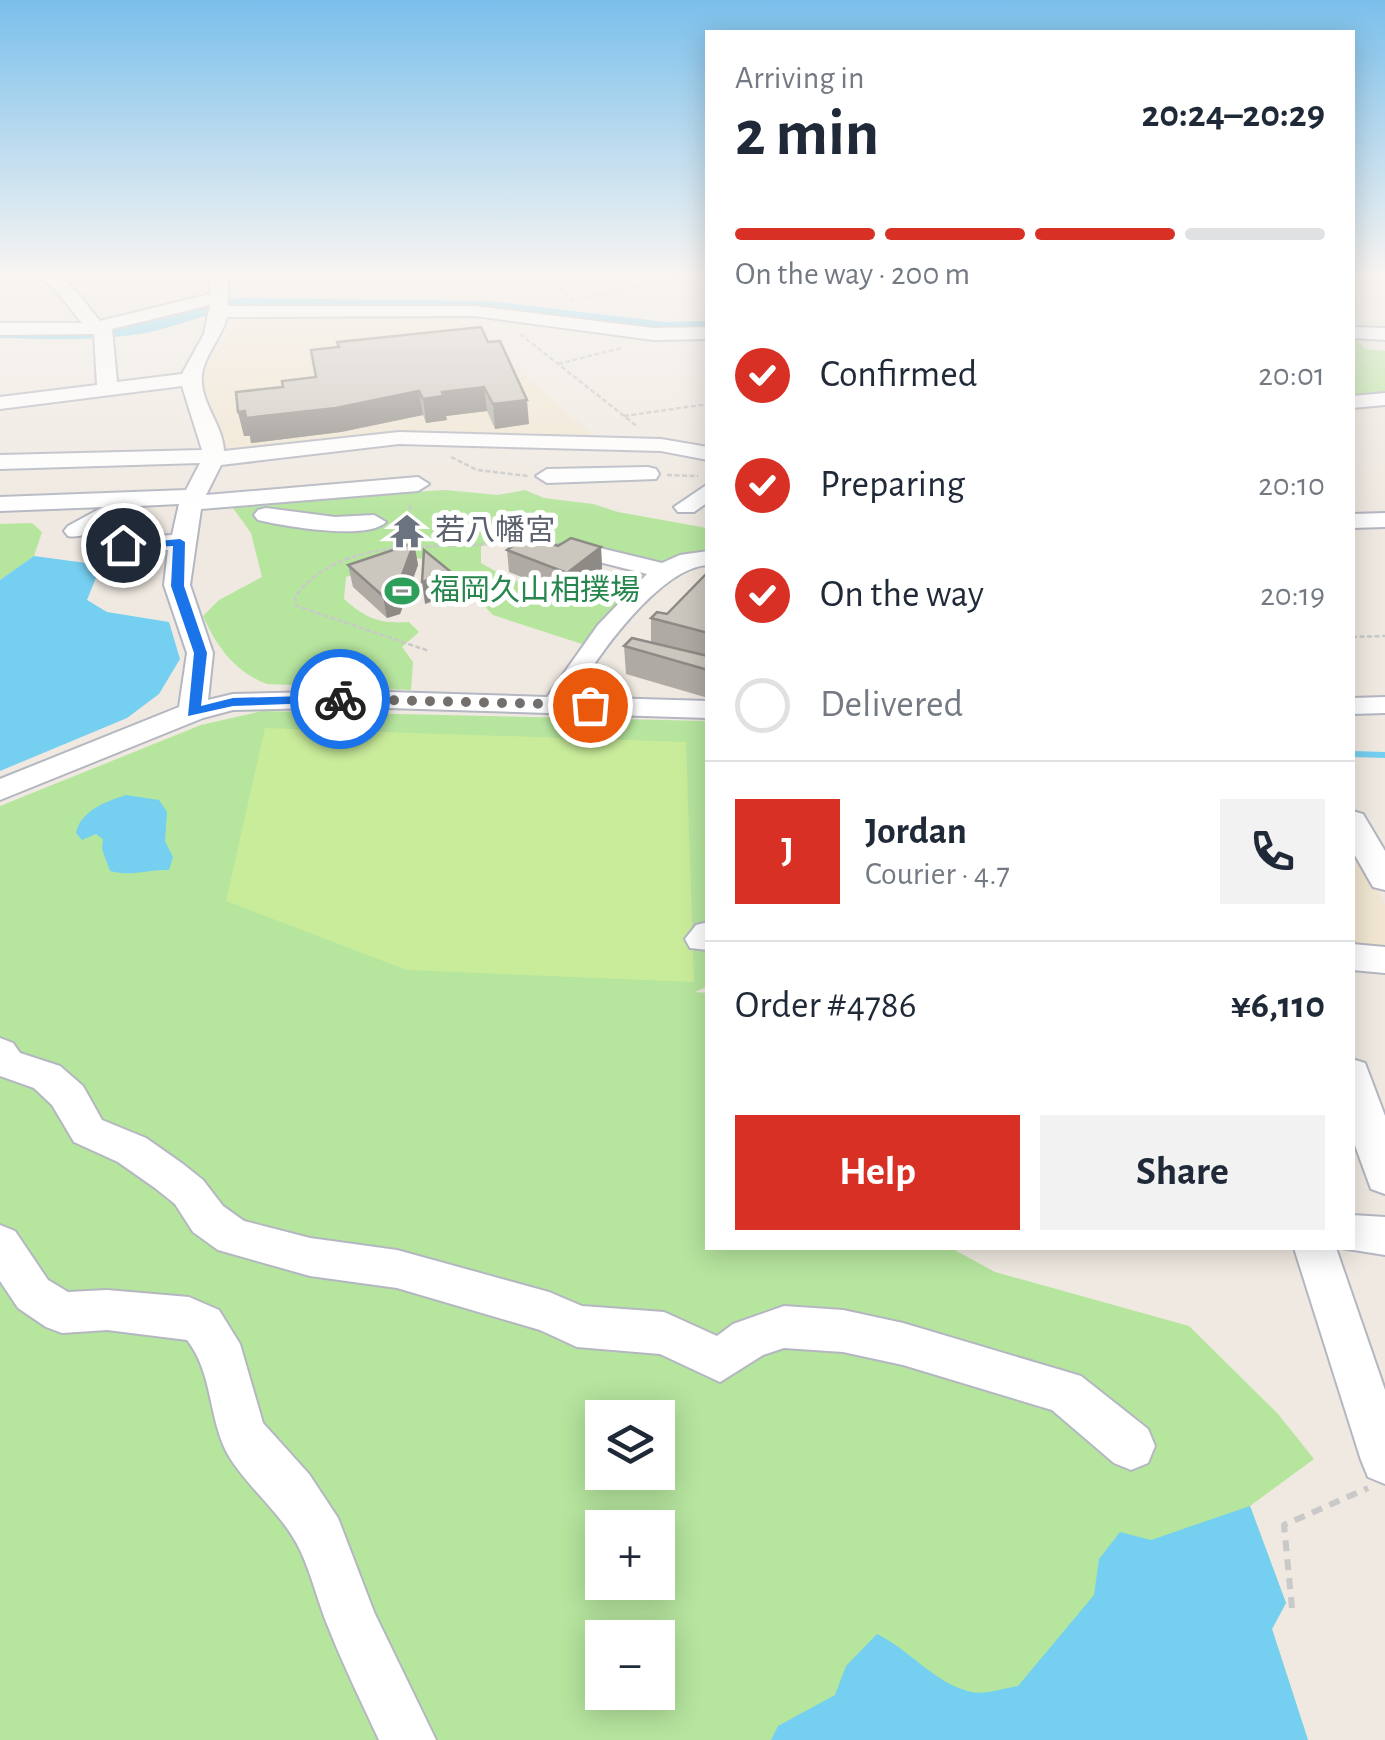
<!DOCTYPE html>
<meta charset="utf-8">
<style>
body{margin:0;font-family:"Alegreya Sans","Noto Sans JP",sans-serif;background:#f2f2f3;color:#1f2937;height:100vh;display:flex;flex-direction:column;font-size:38px;white-space:nowrap}
*{box-sizing:border-box;margin:0}
p{font-size:32px;color:#747a83}
.icon{flex:none;width:55px;height:55px;fill:none;stroke:currentColor;stroke-width:2;stroke-linecap:round;stroke-linejoin:round}
.map{position:relative;flex:1;overflow:hidden}
.details{position:absolute;left:705px;top:30px;width:650px;height:1220px;display:flex;flex-direction:column;background:#fff;border-radius:0px;box-shadow:0 5px 25px #0003}
.details>*{flex:none}
.fabs{position:absolute;left:585px;top:1400px;display:grid;gap:20px}
.fabs a{display:grid;place-items:center;width:90px;height:90px;border-radius:0px;background:#fff;box-shadow:0 5px 25px #0003;font-size:50px}
.pin{position:absolute;display:grid;place-items:center;width:85px;height:85px;color:#fff;margin:-42px;border:5px solid #fff;border-radius:50%;box-shadow:0 2px 10px #0007}
.courier{position:absolute;display:grid;place-items:center;width:100px;height:100px;margin:-50px;border:8px solid #1a73e8;border-radius:50%;background:#fff;color:#222;box-shadow:0 2px 12px #0007}
.summary em{font-style:normal;font-weight:600}
.summary div{display:flex;flex-direction:column-reverse}
.summary{display:flex;align-items:center;justify-content:space-between;height:170px;padding:0 30px}
h1{font-size:65px;font-weight:600;line-height:75px}
.bar{display:grid;grid-template-columns:repeat(4,1fr);gap:15px 10px;align-content:center;height:120px;padding:0 30px}
.bar i{height:12px;border-radius:8px;background:#e0e1e3}
.bar .on{background:#d93025}
.bar p{grid-column:span 4}
.line{display:flex;align-items:center;gap:25px;padding:0 30px;border-top:2px solid #e0e1e3}
.line div{flex:1}
.round{display:grid;place-items:center;flex:none;width:105px;height:105px;border-radius:0px;background:#f2f2f3}
ol{padding:0 30px;list-style:none}
li{display:flex;align-items:center;gap:30px;height:110px}
li p{margin-inline-start:auto}
li .icon{padding:10px;border-radius:50%;background:#d93025;color:#fff;stroke-width:4}
li:last-child{color:#747a83}
li i{width:55px;height:55px;border:5px solid #e0e1e3;border-radius:50%}
.button{display:flex;gap:20px;margin-top:auto;padding:20px 30px}
.button a{flex:1;height:115px;border-radius:0px;background:#d93025;color:#fff;font-size:40px;font-weight:600;line-height:115px;text-align:center}
.button a+a{background:#f2f2f3;color:#1f2937}
.map>svg:first-child{display:block}
</style>
<div class="map">
<svg width="1385" height="1740" viewBox="0 0 1385 1740">
<rect width="100%" height="100%" fill="#efe9e1"/>
<g fill="#f0e6d1">
<path d="M235,315L457,317L599,440L437,430L228,453L199,385L202,370L232,331Z"/>
<path d="M1352,844L1385,905V948L1353,949Z"/>
</g>
<g fill="#b6e59e" fill-rule="evenodd">
<path d="M1352,334L1365,349L1385,351V397L1353,398Z"/>
<path d="M445,490L498,495L525,490L544,498L593,504L618,512L707,528V555L659,565L622,553L550,546L523,539L481,546V563L504,576L581,604L628,571L653,578L588,646L493,615L450,571L424,559L404,557L346,577L344,599C366,619 381,624 409,622L419,632L402,647L413,662L411,690L267,684C234,671 217,647 203,616L219,600L262,577L251,533L233,508L243,503Z"/>
<path d="M32,523L42,532L34,556L0,580V524Z"/>
<path d="M262,711L707,721L708,986L695,992L708,993V1248H951L995,1272L1189,1326L1278,1414L1314,1459L1250,1506L1286,1603L1272,1629L1308,1740H0V806L201,725ZM602,1418H658V1472H602ZM602,1528H658V1582H602ZM602,1638H658V1692H602Z"/>
</g>
<path fill="#c9ec9a" d="M265,728L686,742L694,982L407,970L226,901Z"/>
<g fill="#75cff0">
<path d="M240,298L490,301L666,322L708,321L707,330L681,332L485,309L237,308C202,314 168,331 132,335C88,341 44,339 0,338V332L89,331L206,302Z"/>
<path d="M34,556L101,565L87,600L107,612L169,622L180,659L159,694L127,718L0,771V580Z"/>
<path d="M126,795L159,800L167,812L165,841L173,857L169,870C147,869 133,877 110,871L102,849L103,839L96,834L82,840L76,833C80,811 107,801 126,795Z"/>
<path d="M1250,1506L1286,1603L1272,1629L1308,1740H771L778,1726L835,1695L846,1666L877,1634C910,1650 934,1683 971,1692C984,1695 1005,1688 1018,1686L1094,1595L1099,1559L1120,1532L1151,1540Z"/>
</g>
<g fill="none" stroke-linecap="round" stroke-linejoin="round">
<path stroke="#75cff0" stroke-width="6" d="M1352,754L1385,755"/>
<g stroke="#b4b7c1" stroke-width="4">
<g id="minor">
<path d="M31,273C70,273 77,294 100,321L210,294L211,273H418L410,278L228,280V306H475L653,328L708,327V339L653,340L475,316L227,317C222,337 204,356 202,375C199,402 223,424 224,451L399,432L661,439L708,447V460L661,451L399,444L221,465L206,495L418,477L429,484L418,491L201,509L190,585L213,653L208,700L233,694L356,691L547,697L598,625L647,574L575,556L549,557L546,552L549,547L575,542L662,563L680,555L708,551V565C660,567 595,658 574,697L708,701V718L356,707L233,710L203,718L0,800V779L179,707L187,653L164,585L168,550L123,552L111,545L123,538L172,535L179,504L138,506L137,514C117,519 86,540 68,536L64,531L68,526L103,507L0,511V497L186,490L200,463L0,469V455L202,450L182,386L0,409V397L97,385L94,334L0,335V323H82L53,287ZM210,305L204,334L182,374L117,382L112,329Z"/>
<path d="M509,273H535L536,276L528,281Z"/>
<path d="M1352,327L1385,328V340L1352,338Z"/>
<path d="M1385,393V405L1352,408V396Z"/>
<path d="M648,467L656,469L659,474L656,479L547,483L536,476L547,469Z"/>
<path d="M708,484V502L694,512H678L674,507Z"/>
<path d="M266,508L335,517L374,515L386,522C367,541 284,526 258,520L254,515L258,510Z"/>
<path d="M1385,513V527L1352,528V514Z"/>
<path d="M1385,697V713L1352,714V698Z"/>
<path d="M1352,811L1363,814L1385,851V890L1373,887L1352,850Z"/>
<path d="M708,922V950L690,948L685,939L696,925Z"/>
<path d="M1352,944L1385,947V973L1352,970Z"/>
<path d="M0,1038L13,1043L20,1053L60,1066L83,1086L102,1120L146,1138L183,1164L203,1180L223,1206L244,1221L310,1238L397,1250L549,1292L582,1306L664,1312L717,1336L733,1324L784,1306L843,1310L903,1323L1081,1376L1148,1429L1155,1446L1148,1463L1131,1470L1114,1463L1052,1410L903,1365L843,1352L784,1348L763,1355L720,1382L660,1354L577,1347L540,1330L397,1288L310,1276L218,1250L193,1232L175,1204L155,1188L118,1162L74,1142L52,1105L34,1088L0,1076Z"/>
<path d="M1352,1059L1365,1063L1385,1116V1194L1371,1189L1352,1137Z"/>
<path d="M1352,1215L1385,1217V1255L1341,1248H1352Z"/>
<path d="M0,1225L15,1231L48,1280L68,1292L107,1290L189,1297L219,1310L240,1344L263,1423L309,1474L338,1518L374,1612L436,1740H379C362,1703 344,1667 329,1629C318,1603 312,1575 300,1550C282,1512 247,1488 227,1453C208,1416 213,1373 187,1340L107,1330L62,1333L46,1327L18,1308L0,1281Z"/>
<path d="M1294,1248H1336L1385,1390V1484L1368,1477L1361,1460Z"/>
</g>
</g>
<g stroke="#c9c9c9" stroke-width="2.5" stroke-dasharray="5 2.5" stroke-linecap="butt">
<path d="M548,278L573,300L698,273"/>
<path d="M520,334L638,427"/>
<path d="M558,364L621,348"/>
<path d="M624,416L708,404"/>
<path d="M451,457L477,470L528,476"/>
<path d="M667,475L698,476"/>
<path d="M407,517L411,504"/>
<path d="M411,547L521,543"/>
<path d="M401,548C361,551 319,563 295,597L297,606L429,651"/>
<path d="M1352,637L1385,636"/>
</g>
<path stroke="#c9c9c9" stroke-width="6" stroke-dasharray="11 8" stroke-linecap="butt" d="M1292,1608L1284,1525L1368,1488"/>
<use href="#minor" fill="#fff" fill-rule="evenodd"/>
</g>
<g fill="#afaba4">
<path d="M488,342L529,424L495,429L487,411L446,416L447,420L426,423L423,415L341,432L251,443L250,436H244L238,412L283,387Z"/>
<path d="M414,543L418,565L400,614L387,618L353,587L348,565Z"/>
<path d="M558,546L601,547L602,569L569,596L509,572L507,550Z"/>
<path d="M708,572V698L626,674L624,646L651,643V618L667,614Z"/>
</g>
<g fill="#8e8b86">
<path d="M484,387L487,411L446,416L447,420L426,423L423,399L442,392Z"/>
<path d="M419,391L423,415L341,432L251,443L250,436H244L238,412Z"/>
<path d="M527,400L529,424L495,429L493,404Z"/>
<path d="M414,543L418,565L400,614L387,618L383,596Z"/>
<path d="M601,547L602,569L569,596L567,573Z"/>
<path d="M451,572L454,594L425,604L422,582Z"/>
</g>
<g fill="#cbc7bf" stroke="#8e8b86" stroke-width="2.5">
<path d="M481,327L488,342L500,341L527,400L493,404L484,387L442,392L443,396L423,399L419,391L336,408L246,418L245,411L238,412L236,392L283,387L282,381L316,377L311,350L339,347L337,342Z"/>
<path d="M527,536L558,546L571,538L601,547L567,573L507,550Z"/>
<path d="M414,543L396,591L383,596L348,565Z"/>
<path d="M424,550L451,572L422,582Z"/>
<path d="M708,572V633L651,618L657,612L667,614Z"/>
<path d="M632,638L708,656V670L624,646Z"/>
</g>
<linearGradient id="sky" x2="0" y2="1"><stop stop-color="#7abfeb"/><stop offset="0.53" stop-color="#f8f5f2"/><stop offset="1" stop-color="#f8f5f2" stop-opacity="0"/></linearGradient>
<rect width="1385" height="517" fill="url(#sky)"/>
<path fill="#1a73e8" d="M180,539L185,542L184,586L207,653L201,706L233,698L340,695L347,699L345,702L233,706L188,716L194,653L171,586L173,546L123,549L117,545Z"/>
<g fill="none" stroke-linecap="round" stroke-linejoin="round">
<path stroke="#726f6d" stroke-width="10" stroke-dasharray="0 18" d="M340,699L590,705"/>
</g>
<defs>
<g id="temple-bare" transform="scale(2.7)"><path d="M0-6L5-2H3V0L6.5 2.5H4V6H1.5V3h-3V6H-4V2.5H-6.5L-3 0V-2H-5Z" fill="#6b7280" stroke="#fff" stroke-width="2.5" paint-order="stroke"/></g>
<g id="stadium-bare" transform="scale(2.7)"><path d="M0-5a6.5 5 0 1 0 0 10a6.5 5 0 1 0 0-10ZM-3.5-1.8h7v3.6h-7Z" fill="#2e9e5b" stroke="#fff" stroke-width="2.5" paint-order="stroke"/></g>
</defs>
<g fill-rule="evenodd">
<use href="#temple-bare" x="407" y="531"/>
<use href="#stadium-bare" x="402" y="591"/>
</g>
<g text-anchor="middle" dominant-baseline="central" stroke-width="10" stroke-linejoin="round" paint-order="stroke">
<g font-size="30" fill="#5b616d" stroke="#fff" text-anchor="start">
<text x="435" y="531">若八幡宮</text>
</g>
<g font-size="30" fill="#27864d" stroke="#fff" text-anchor="start">
<text x="430" y="591">福岡久山相撲場</text>
</g>
</g>
</svg>
<div class="fabs">
<a><svg class="icon" aria-label="layers" viewBox="0 0 24 24"><path d="M12 4l9 5-9 5-9-5zM3 14l9 5 9-5"/></svg></a>
<a>+</a>
<a>−</a>
</div>
<div class="pin" style="left:590px;top:705px;background:#ea580c"><svg class="icon" aria-label="bag" viewBox="0 0 24 24"><path d="M5 8h14l-1 12H6zM9 8a3 3 0 0 1 6 0"/></svg></div>
<div class="pin" style="left:123px;top:545px;background:#1f2937"><svg class="icon" aria-label="home" viewBox="0 0 24 24"><path d="M3 11l9-7 9 7M6 9v11h12V9"/></svg></div>
<div class="courier" style="left:340px;top:699px"><svg class="icon" aria-label="bike" viewBox="0 0 24 24"><circle cx="6" cy="16" r="4"/><circle cx="18" cy="16" r="4"/><path d="M6 16l4-8h5l3 8M10 8l3 8H6M13 5h3"/></svg></div>
<section class="details">
<div class="summary"><div><h1>2 min</h1><p>Arriving in</p></div><em>20:24–20:29</em></div>
<div class="bar"><i class="on"></i><i class="on"></i><i class="on"></i><i></i><p>On the way · 200 m</p></div>
<ol>
<li><svg class="icon" aria-label="check" viewBox="0 0 24 24"><path d="M5 12l5 5 9-10"/></svg>Confirmed<p>20:01</p></li>
<li><svg class="icon" aria-label="check" viewBox="0 0 24 24"><path d="M5 12l5 5 9-10"/></svg>Preparing<p>20:10</p></li>
<li><svg class="icon" aria-label="check" viewBox="0 0 24 24"><path d="M5 12l5 5 9-10"/></svg>On the way<p>20:19</p></li>
<li><i></i>Delivered</li>
</ol>
<div class="line" style="height:180px"><b class="round" style="background:#d93025;color:#fff">J</b><div><b>Jordan</b><p>Courier · 4.7</p></div><a class="round"><svg class="icon" aria-label="phone" viewBox="0 0 24 24"><path d="M5 4h4l2 5-3 2q2 4 5 5l2-3 5 2v4C11 20 4 13 5 4z"/></svg></a></div>
<div class="line" style="height:130px"><div>Order #4786</div><b>¥6,110</b></div>
<div class="button"><a>Help</a><a>Share</a></div>
</section>
</div>
